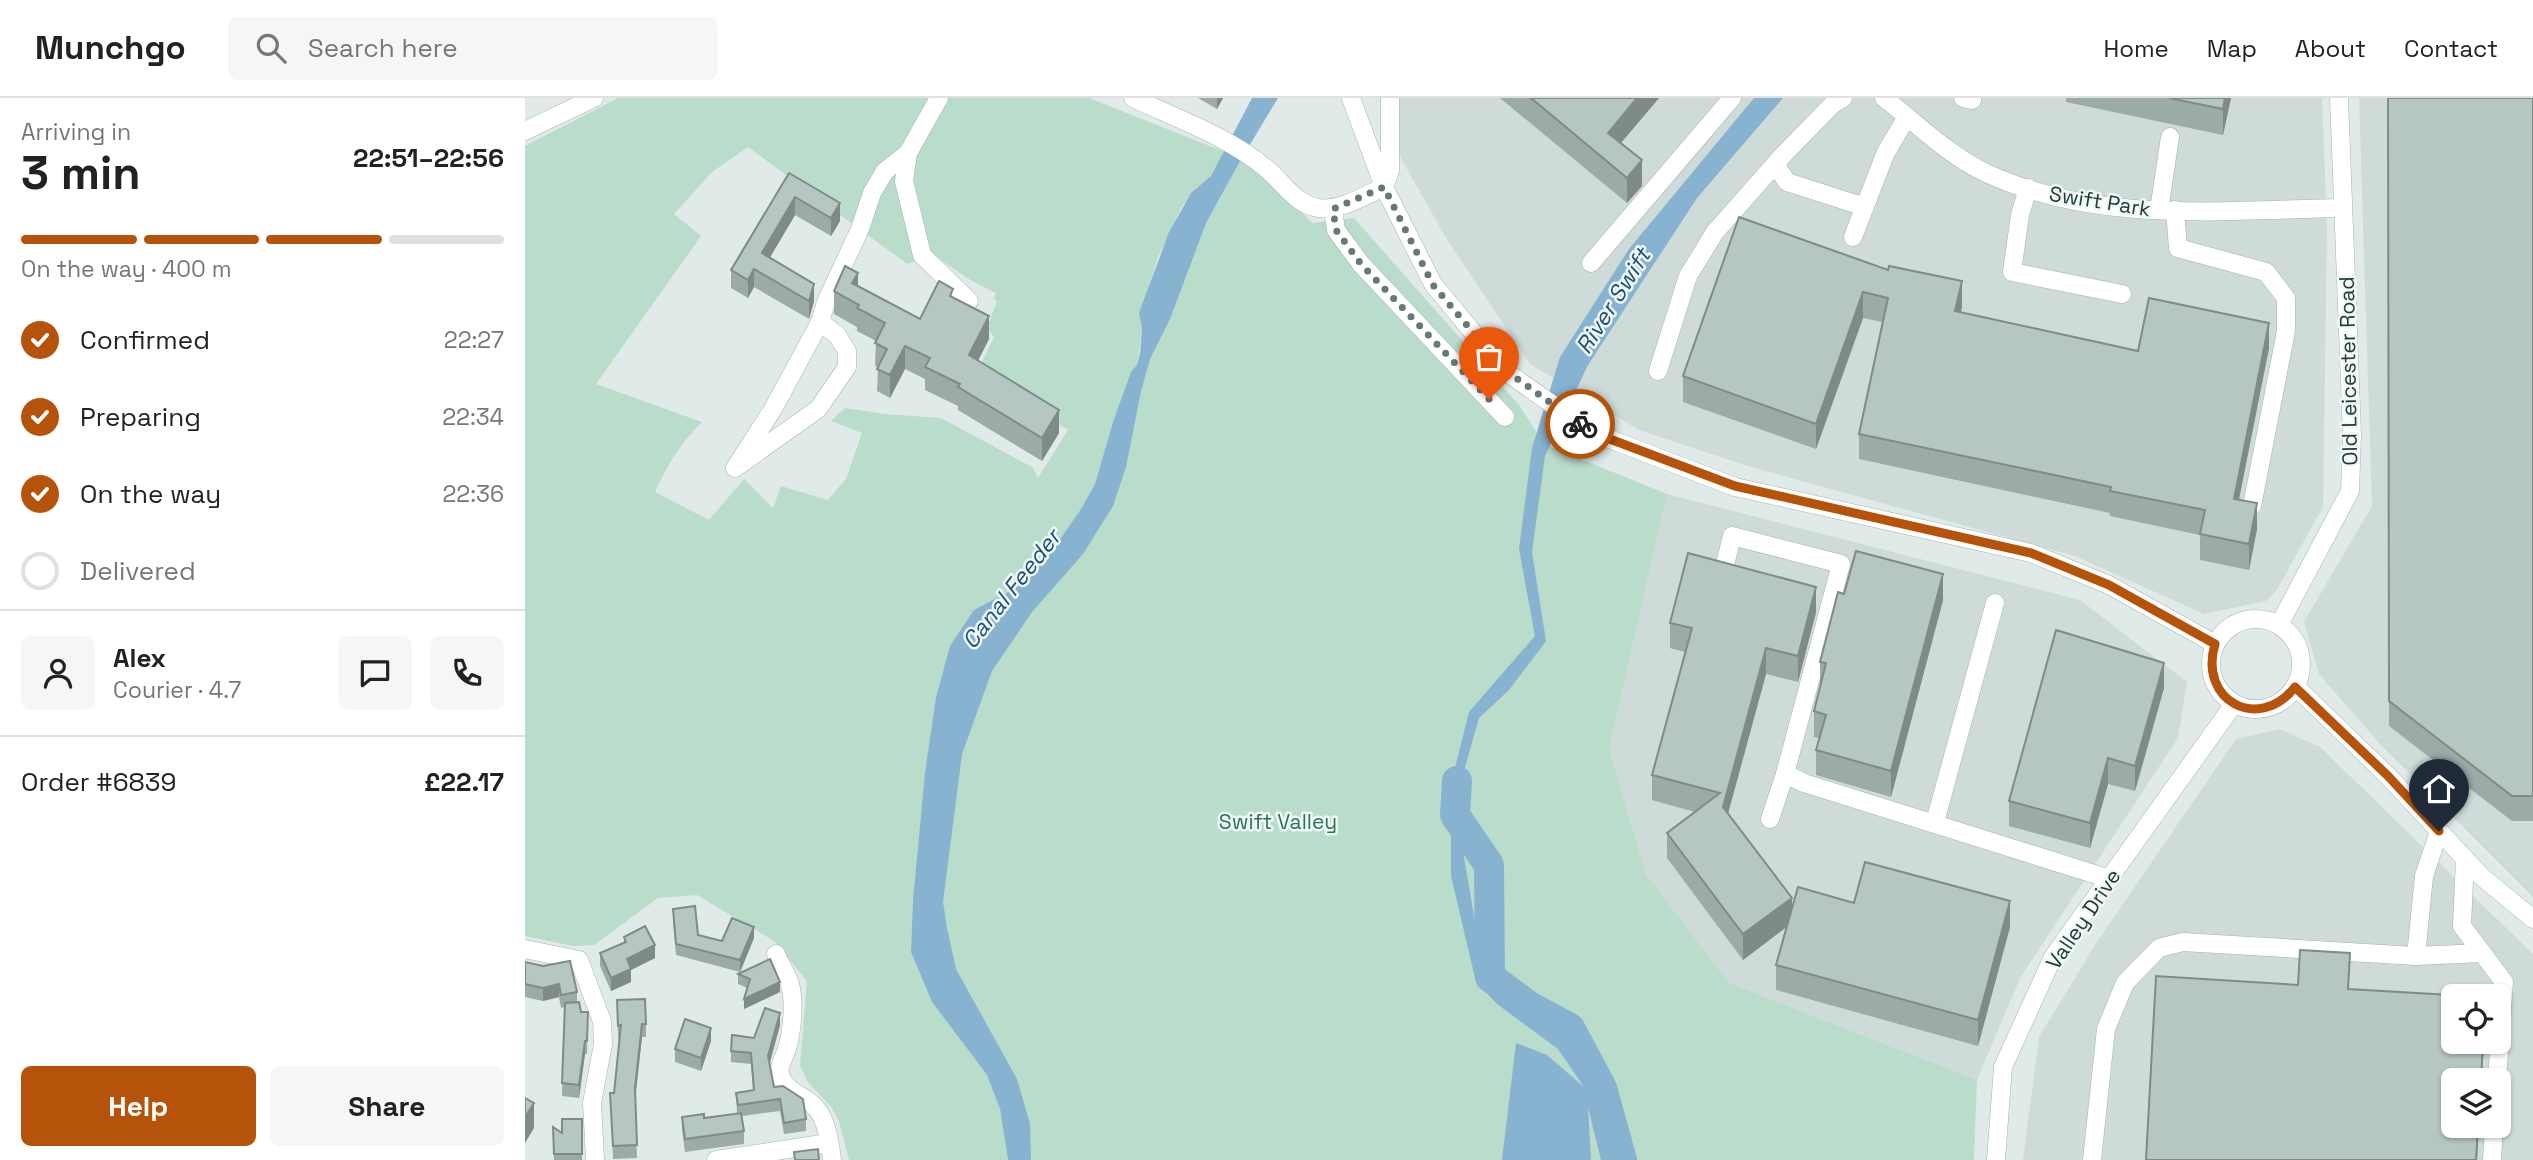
<!DOCTYPE html>
<meta charset="utf-8">
<style>
body{margin:0;font-family:"Space Grotesk",sans-serif;background:#f6f6f6;color:#222;height:100vh;display:flex;flex-direction:column;font-size:26px;white-space:nowrap}
*{box-sizing:border-box;margin:0}
p{font-size:23px;color:#767676}
.icon{flex:none;width:38px;height:38px;fill:none;stroke:currentColor;stroke-width:2;stroke-linecap:round;stroke-linejoin:round}
.map{position:relative;flex:1;overflow:hidden}
.drawer{display:flex;flex-direction:column;background:#fff;width:525px}
.drawer>*{flex:none}
.buttons{position:absolute;left:1916px;top:886px;display:grid;gap:14px}
.buttons a{display:grid;place-items:center;width:70px;height:70px;border-radius:10px;background:#fff;box-shadow:0 2px 5px #0004;font-size:35px}
.pin{position:absolute;display:grid;place-items:center;width:60px;height:60px;color:#fff;margin:-72px -30px;border-radius:50% 50% 50% 0;rotate:-45deg;box-shadow:0 0 7px #0007}
.pin .icon{rotate:45deg}
.courier{position:absolute;display:grid;place-items:center;width:70px;height:70px;margin:-35px;border:5px solid #b45309;border-radius:50%;background:#fff;color:#222;box-shadow:0 2px 9px #0007}
.overview em{font-style:normal;font-weight:700}
.overview div{display:flex;flex-direction:column-reverse}
.overview{display:flex;align-items:center;justify-content:space-between;height:119px;padding:0 21px}
h1{font-size:46px;font-weight:700;line-height:52px}
.bar{display:grid;grid-template-columns:repeat(4,1fr);gap:10px 7px;align-content:center;height:84px;padding:0 21px}
.bar i{height:9px;border-radius:5px;background:#e0e0e0}
.bar .active{background:#b45309}
.bar p{grid-column:span 4}
.line{display:flex;align-items:center;gap:18px;padding:0 21px;border-top:2px solid #e0e0e0}
.line div{flex:1}
.round{display:grid;place-items:center;flex:none;width:74px;height:74px;border-radius:10px;background:#f6f6f6}
ol{padding:0 21px;list-style:none}
li{display:flex;align-items:center;gap:21px;height:77px}
li p{margin-inline-start:auto}
li .icon{padding:7px;border-radius:50%;background:#b45309;color:#fff;stroke-width:4}
li:last-child{color:#767676}
li i{width:38px;height:38px;border:4px solid #e0e0e0;border-radius:50%}
.cta{display:flex;gap:14px;margin-top:auto;padding:14px 21px}
.cta a{flex:1;height:80px;border-radius:10px;background:#b45309;color:#fff;font-size:28px;font-weight:700;line-height:80px;text-align:center}
.cta a+a{background:#f6f6f6;color:#222}
header{display:flex;align-items:center;gap:42px;box-sizing:border-box;height:98px;padding:0 35px;background:#fff;border-bottom:2px solid #e0e0e0}
header strong{font-size:33px}
nav{display:flex;gap:38px;margin-inline-start:auto;font-size:24px}
.search{width:490px;height:63px;background:#f6f6f6;display:flex;align-items:center;gap:18px;box-sizing:border-box;padding:0 24px;border-radius:10px;color:#767676;font-size:26px}
main{display:flex;flex:1;min-height:0}
.map>svg:first-child{display:block}
</style>
<header>
<strong>Munchgo</strong>
<div class="search"><svg class="icon" aria-label="search" viewBox="0 0 24 24"><circle cx="10" cy="10" r="6"/><path d="M15 15l6 6"/></svg>Search here</div>
<nav><a>Home</a><a>Map</a><a>About</a><a>Contact</a></nav>
</header>
<main>
<section class="drawer">
<div class="overview"><div><h1>3 min</h1><p>Arriving in</p></div><em>22:51–22:56</em></div>
<div class="bar"><i class="active"></i><i class="active"></i><i class="active"></i><i></i><p>On the way · 400 m</p></div>
<ol>
<li><svg class="icon" aria-label="check" viewBox="0 0 24 24"><path d="M5 12l5 5 9-10"/></svg>Confirmed<p>22:27</p></li>
<li><svg class="icon" aria-label="check" viewBox="0 0 24 24"><path d="M5 12l5 5 9-10"/></svg>Preparing<p>22:34</p></li>
<li><svg class="icon" aria-label="check" viewBox="0 0 24 24"><path d="M5 12l5 5 9-10"/></svg>On the way<p>22:36</p></li>
<li><i></i>Delivered</li>
</ol>
<div class="line" style="height:126px"><a class="round"><svg class="icon" aria-label="person" viewBox="0 0 24 24"><circle cx="12" cy="8" r="4"/><path d="M4 21q1-7 8-7t8 7"/></svg></a><div><b>Alex</b><p>Courier · 4.7</p></div><a class="round"><svg class="icon" aria-label="chat" viewBox="0 0 24 24"><path d="M4 5h16v11H9l-5 4z"/></svg></a><a class="round"><svg class="icon" aria-label="phone" viewBox="0 0 24 24"><path d="M5 4h4l2 5-3 2q2 4 5 5l2-3 5 2v4C11 20 4 13 5 4z"/></svg></a></div>
<div class="line" style="height:91px"><div>Order #6839</div><b>£22.17</b></div>
<div class="cta"><a>Help</a><a>Share</a></div>
</section>
<div class="map">
<svg width="2008" height="1062" viewBox="0 0 2008 1062">
<rect width="100%" height="100%" fill="#e0ebe9"/>
<g fill="#cedbd8" fill-rule="evenodd">
<path d="M854,0H1797L1802,130L1798,409L1750,495L1741,503L1679,516L1550,458L1226,369L1114,332L1005,266L921,140L877,62Z"/>
<path d="M1834,0H2008V799L1855,646L1794,576L1779,524L1847,408Z"/>
<path d="M1142,396L1555,502L1662,584L1653,640L1495,880L1452,982L1204,885L1121,776L1084,651Z"/>
<path d="M1755,631L1795,649L2008,856V1062H1498L1514,939L1572,844L1711,641ZM1928,898H1974V943H1928ZM1928,982H1974V1027H1928Z"/>
</g>
<g fill="#b9dccb" fill-rule="evenodd">
<path d="M93,0H564L700,54L686,78L666,95L655,112L633,159L621,199L614,215L617,231L612,267L588,324L570,386L556,411L524,457L489,491L473,500L425,548L411,599L400,674L388,801L386,854L407,904L462,977L475,1011L483,1062H324L314,1023L307,1010L283,984L275,968L282,883L249,843L172,797L133,800L69,847L48,848L0,838V48ZM223,49L382,166L410,158L447,183L471,195L469,200L472,203L462,230L469,239L451,276L543,332L513,380L507,369L416,320L359,316L320,310L306,323L337,335L321,381L303,402L256,388L248,410L219,381L184,422L130,394C141,369 157,343 177,324L71,286L176,138L149,116L187,74Z"/>
<path d="M712,61L741,81L788,125L829,120L994,307L1019,346L1142,396L1084,651L1121,776L1204,885L1452,982L1449,1062H495V1050L409,854L433,602L563,420L667,122Z"/>
</g>
<g fill="#87b2d0">
<path d="M727,0H753L715,63L681,125L645,221L625,261L616,293L601,369L588,408L558,456L507,514L467,573L437,656L418,804L422,830L431,871L492,981L505,1026L506,1062H483L475,1011L462,977L407,904L386,854L388,801L400,674L411,599L425,548L449,512L489,491L524,457L556,411L570,386L588,324L606,274L612,267L615,255L617,231L614,215L644,134L666,95L686,78Z"/>
<path d="M1229,0H1258L1172,100L1063,267L1020,358L1007,454L1021,543L984,592L954,620L938,676L934,729L958,872L971,888L1043,941L1070,985L1090,1062H1076L1063,1009L1066,1062H977L991,945L1022,957L1059,989L1033,951L972,906L951,884L926,778V686L944,614L1010,538L994,451L1007,350L1035,259L1104,151Z"/>
</g>
<g fill="none" stroke-linecap="round" stroke-linejoin="round">
<path stroke="#87b2d0" stroke-width="30" d="M932,683L930,717L964,767L965,879L1004,908L1045,930L1077,990L1097,1062"/>
<g stroke="#a3b3b1" stroke-width="19">
<g id="minor">
<path d="M414,0L383,55L379,83L397,157L444,203"/>
<path d="M608,0C653,21 704,39 742,71C759,85 770,106 793,110C815,113 839,98 859,89"/>
<path d="M826,0L859,89L908,186L980,273L1055,326L1082,340L1210,389L1506,455L1584,487L1690,546"/>
<path d="M1359,0C1390,24 1421,55 1457,73C1569,127 1698,112 1818,110"/>
<path d="M1438,0L1447,2"/>
<path d="M0,33L69,0"/>
<path d="M1250,66L1262,84L1340,109"/>
<path d="M859,89L865,73V0"/>
<path d="M1503,90L1495,117L1487,174L1597,196"/>
<path d="M808,111L811,132L836,166L980,319"/>
<path d="M1634,112L1645,39"/>
<path d="M1650,112L1653,150L1741,174L1761,200V233L1727,408"/>
<path d="M1328,139L1361,54L1382,19"/>
<path d="M1066,165L1207,0"/>
<path d="M295,224L312,237L322,253V269L293,311L210,370L248,311L295,224L301,204L335,131L347,95L360,73L383,55"/>
<path d="M1133,273L1163,178L1190,134L1260,55L1308,6L1318,0"/>
<path d="M1197,479L1207,438L1316,466L1260,676L1279,685L1585,781"/>
<circle cx="1731" cy="566" r="45"/>
<path d="M1754,527L1825,393L1827,337L1814,0"/>
<path d="M1770,588L1863,678L1957,779L2008,821"/>
<path d="M1245,721L1260,676"/>
<path d="M1410,724L1470,505"/>
<path d="M1940,761L1937,828L1979,884L1972,982"/>
<path d="M0,851L54,862L77,923L78,946L67,1005L70,1062"/>
<path d="M251,856C255,866 262,876 265,886C270,905 267,933 262,951C259,960 253,968 255,977C260,995 281,997 291,1010C302,1022 305,1046 307,1062"/>
<path d="M1891,858L1899,778L1914,733"/>
<path d="M191,1062L304,1045"/>
<path d="M1471,1062L1478,969L1528,859L1709,606"/>
<path d="M1567,1062L1581,931L1600,885L1634,850L1658,844L1891,858L1956,855"/>
<path d="M1967,1062L1969,1027"/>
</g>
</g>
<use href="#minor" stroke="#fff" stroke-width="18"/>
</g>
<g fill="#9caaa8">
<path d="M673,0H698L692,11Z"/>
<path d="M975,0H1134L1096,45L1117,88L1102,105Z"/>
<path d="M1541,0H1706L1698,37L1541,4Z"/>
<path d="M1863,0H2008V723H1987L1864,628Z"/>
<path d="M264,75L315,123L306,138L270,117L245,159L289,203L284,221L229,189L223,200L206,190V172Z"/>
<path d="M1214,119L1437,209L1435,215L1613,253L1744,250L1714,401L1732,431L1724,472L1675,462V437L1585,418V415L1334,361V336L1357,224L1338,220L1291,351L1158,304V278Z"/>
<path d="M333,189L395,221L428,200L464,241L453,263L534,335L517,363L433,312V308L400,292V281L380,271L365,300L352,293L353,269L350,268L351,243L332,233V229L309,216V193Z"/>
<path d="M1319,496L1418,502L1366,699L1291,677V652L1294,640L1289,639V613L1295,589V564Z"/>
<path d="M1291,514L1273,584L1241,576L1203,715L1267,810L1329,805L1485,829L1453,948L1251,892V867L1261,829L1218,862L1142,760V735L1170,714L1127,702V677L1160,554L1145,550V525Z"/>
<path d="M1639,590L1610,693L1583,686L1565,750L1484,728V703Z"/>
<path d="M148,811L173,837L197,843L229,840L215,874L151,857L148,822Z"/>
<path d="M99,839L130,860L106,872V884L86,893L75,868V855L99,845Z"/>
<path d="M0,864L52,894V904L56,914H63L62,956H60L54,1000L37,998L40,909L36,910L34,899L18,903L0,899Z"/>
<path d="M213,876L255,894L219,911L222,890L213,886Z"/>
<path d="M92,902L121,926V939H117L110,999L112,1060L88,1061L85,995H89L95,940L93,941Z"/>
<path d="M255,927L245,965L249,989L281,1021V1033L259,1036L255,1013L217,1018L219,1033V1046L160,1054L157,1032V1019L179,1020L212,1016L211,995L228,992L226,966L206,964V953Z"/>
<path d="M186,943L176,973L150,964V951Z"/>
<path d="M57,1021V1062H29L28,1029L37,1035Z"/>
</g>
<g fill="#7f8b88">
<path d="M692,0H698L692,11Z"/>
<path d="M1112,0H1134L1083,60V35Z"/>
<path d="M1700,0H1706L1698,37V11Z"/>
<path d="M1117,62V88L1102,105V80Z"/>
<path d="M270,99V117L237,173V155Z"/>
<path d="M315,105V123L306,138V120Z"/>
<path d="M229,171V189L223,200V182Z"/>
<path d="M333,175V198L327,185Z"/>
<path d="M1437,183V209L1430,239V213Z"/>
<path d="M289,186V203L284,221V203Z"/>
<path d="M1338,194V220L1291,351V326Z"/>
<path d="M464,218V241L444,280V257Z"/>
<path d="M1744,225V250L1709,426V401Z"/>
<path d="M380,248V271L365,300V277Z"/>
<path d="M534,312V335L517,363V340Z"/>
<path d="M1732,405V431L1724,472V446Z"/>
<path d="M1418,476V502L1366,699V673Z"/>
<path d="M1291,489V514L1273,584V558Z"/>
<path d="M1241,550V576L1198,734V709Z"/>
<path d="M1639,565V590L1610,693V668Z"/>
<path d="M1583,660V686L1565,750V725Z"/>
<path d="M1267,800V825L1218,862V836Z"/>
<path d="M1485,803V829L1453,948V922Z"/>
<path d="M229,829V840L215,874V862Z"/>
<path d="M130,847V860L106,872V884L86,893V880L102,861Z"/>
<path d="M255,884V894L219,911V901Z"/>
<path d="M34,886V899L18,903V890Z"/>
<path d="M255,915V927L243,970V958Z"/>
<path d="M117,926V939L110,1003V990Z"/>
<path d="M186,930V943L176,973V960Z"/>
<path d="M60,943V956L54,1000V987Z"/>
<path d="M1958,943H1959L1957,982H1956Z"/>
<path d="M9,1005V1030L0,1045V1019Z"/>
<path d="M1953,1027H1954L1952,1062H1951Z"/>
</g>
<g fill="#b5c6c3" stroke="#7f8b88" stroke-width="2">
<path d="M1006,0H1112L1083,35L1117,62L1102,80Z"/>
<path d="M1644,0H1700L1698,11Z"/>
<path d="M1863,0H2008V698H1987L1864,603Z"/>
<path d="M264,75L315,105L306,120L270,99L237,155L289,186L284,203L229,171L223,182L206,172Z"/>
<path d="M1214,119L1363,172L1364,168L1437,183L1430,213L1613,253L1624,200L1744,225L1709,401L1732,405L1724,446L1675,436L1680,412L1585,393L1586,389L1334,336L1363,200L1338,194L1291,326L1158,278Z"/>
<path d="M320,168L333,175L327,185L395,221L414,183L428,191L425,198L464,218L444,257L534,312L517,340L433,289L435,286L400,269L405,260L380,248L365,277L352,271L362,251L350,245L360,225L332,210L334,207L309,193Z"/>
<path d="M1331,453L1418,476L1366,673L1291,652L1301,617L1289,613L1301,565L1295,564L1313,494L1319,496Z"/>
<path d="M1163,455L1291,489L1273,558L1241,550L1198,709L1267,800L1218,836L1142,735L1195,695L1127,677L1167,530L1145,525Z"/>
<path d="M1531,532L1639,565L1610,668L1583,660L1565,725L1484,703Z"/>
<path d="M1340,764L1485,803L1453,922L1251,867L1273,789L1329,805Z"/>
<path d="M170,808L173,837L197,843L207,820L229,829L215,862L151,846L148,811Z"/>
<path d="M120,828L130,847L102,861L106,871L86,880L75,855L101,844L99,839Z"/>
<path d="M1775,852L1825,855L1823,891L1943,898H1928V943H1958L1956,982H1928V1027H1953L1951,1062H1621L1631,878L1773,887Z"/>
<path d="M245,861L255,884L219,901L225,881L213,876Z"/>
<path d="M45,863L52,894L36,897L34,886L18,890L0,886V864L18,868Z"/>
<path d="M120,901L121,926H117L110,990L112,1047L88,1048L85,995H89L96,927L93,928L92,902Z"/>
<path d="M54,904L56,914H63L62,943H60L54,987L37,985L40,905Z"/>
<path d="M240,910L255,915L243,958L249,989L258,988L278,1001L281,1021L259,1025L255,1001L213,1007L211,995L229,992L226,955L206,953L207,937L229,940Z"/>
<path d="M160,921L186,930L176,960L150,951Z"/>
<path d="M0,1000L9,1005L0,1019Z"/>
<path d="M216,1015L219,1033L160,1041L157,1019L179,1016V1020Z"/>
<path d="M37,1021H57V1056H29L28,1029L37,1035Z"/>
<path d="M293,1051L294,1062H270L269,1054Z"/>
</g>
<g fill="none" stroke-linecap="round" stroke-linejoin="round">
<path stroke="#647978" stroke-width="7" stroke-dasharray="0 12.6" d="M964,301L836,166L811,132L808,111L859,89L908,187L980,272L1055,326"/>
<path stroke="#b45309" stroke-width="9" d="M1055,326L1082,340L1210,388L1506,455L1584,487L1690,546C1673,603 1734,635 1770,589L1863,678L1914,733"/>
</g>
<g text-anchor="middle" dominant-baseline="central" stroke-width="5" stroke-linejoin="round" paint-order="stroke">
<g font-size="21" fill="#213b3b" stroke="#f0f8f6">
<text transform="translate(1575 103) rotate(9)">Swift Park</text>
<text transform="translate(1823 273) rotate(-91)">Old Leicester Road</text>
<text transform="translate(1558 821) rotate(-56)">Valley Drive</text>
</g>
<g font-size="21" fill="#2b7259" stroke="#f0f8f6">
<text x="753" y="723">Swift Valley</text>
</g>
<g font-size="23" font-style="italic" fill="#1b5077" stroke="#f0f8f6">
<text transform="translate(1088 203) rotate(-58)">River Swift</text>
<text transform="translate(486 491) rotate(-52)">Canal Feeder</text>
</g>
</g>
</svg>
<div class="buttons">
<a><svg class="icon" aria-label="locate" viewBox="0 0 24 24"><circle cx="12" cy="12" r="6"/><path d="M12 2v4M12 18v4M2 12h4M18 12h4"/></svg></a>
<a><svg class="icon" aria-label="layers" viewBox="0 0 24 24"><path d="M12 4l9 5-9 5-9-5zM3 14l9 5 9-5"/></svg></a>
</div>
<div class="pin" style="left:964px;top:301px;background:#ea580c"><svg class="icon" aria-label="bag" viewBox="0 0 24 24"><path d="M5 8h14l-1 12H6zM9 8a3 3 0 0 1 6 0"/></svg></div>
<div class="pin" style="left:1914px;top:733px;background:#1f2937"><svg class="icon" aria-label="home" viewBox="0 0 24 24"><path d="M3 11l9-7 9 7M6 9v11h12V9"/></svg></div>
<div class="courier" style="left:1055px;top:326px"><svg class="icon" aria-label="bike" viewBox="0 0 24 24"><circle cx="6" cy="16" r="4"/><circle cx="18" cy="16" r="4"/><path d="M6 16l4-8h5l3 8M10 8l3 8H6M13 5h3"/></svg></div>
</div>
</main>
